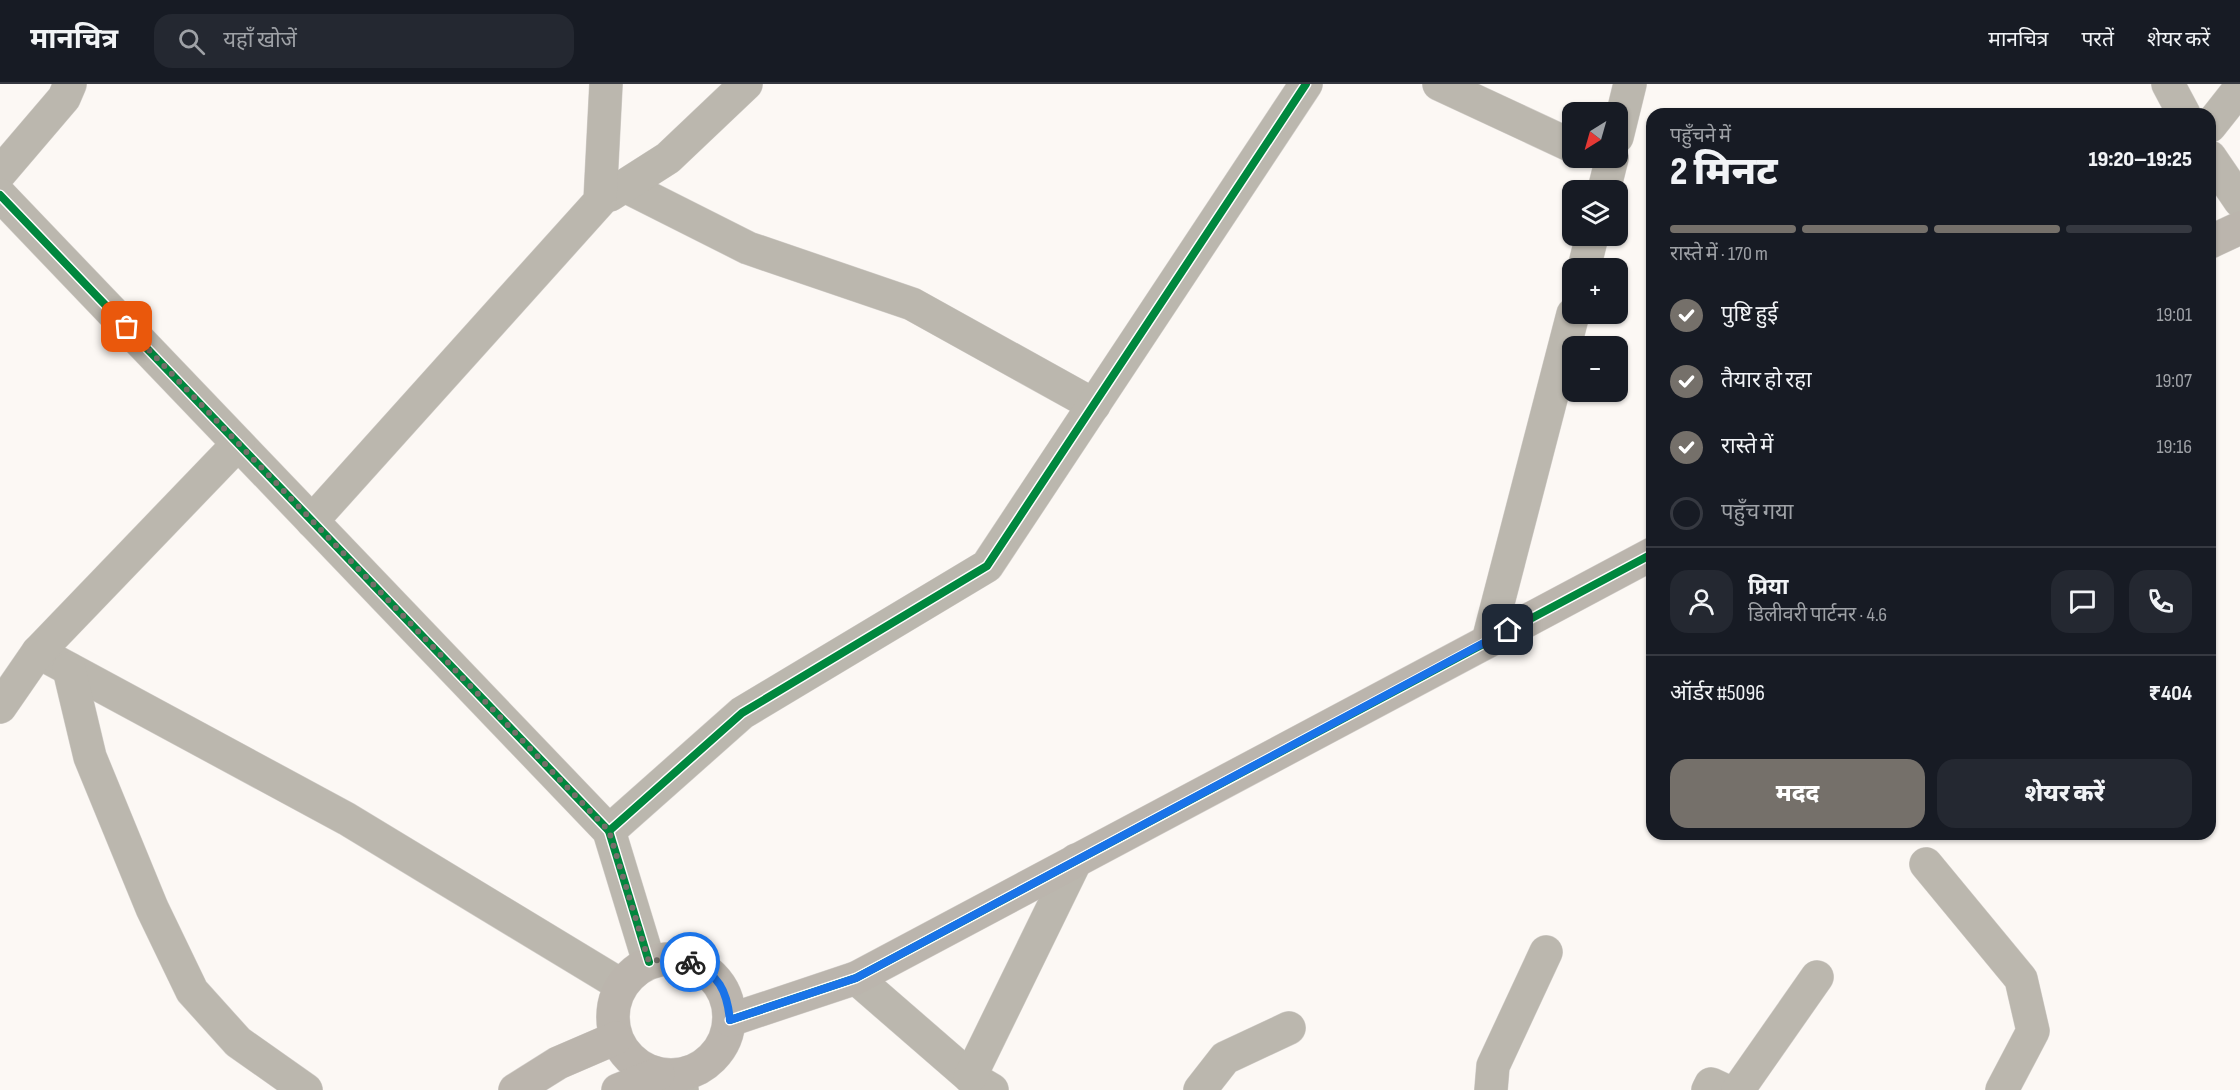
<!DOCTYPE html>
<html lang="hi">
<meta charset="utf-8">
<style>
body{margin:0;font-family:"Sofia Sans Condensed","Noto Sans Devanagari",sans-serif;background:#242831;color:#f1f3f6;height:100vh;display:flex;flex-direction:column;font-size:22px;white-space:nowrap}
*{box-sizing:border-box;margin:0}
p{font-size:20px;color:#9ea1a6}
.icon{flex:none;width:33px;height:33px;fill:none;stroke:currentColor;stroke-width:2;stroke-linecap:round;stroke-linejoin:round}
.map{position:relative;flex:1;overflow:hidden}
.drawer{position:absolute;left:1646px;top:24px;width:570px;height:732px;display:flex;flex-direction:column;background:#171b24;border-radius:18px;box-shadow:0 2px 4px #0004}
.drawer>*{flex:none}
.needle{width:39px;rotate:217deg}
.buttons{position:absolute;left:1562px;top:18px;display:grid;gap:12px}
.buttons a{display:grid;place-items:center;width:66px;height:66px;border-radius:12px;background:#171b24;box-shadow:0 2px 4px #0004;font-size:30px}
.pin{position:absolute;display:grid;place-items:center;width:51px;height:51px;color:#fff;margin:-26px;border-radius:12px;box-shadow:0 3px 9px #0006}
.courier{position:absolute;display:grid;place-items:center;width:60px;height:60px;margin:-30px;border:4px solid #1a73e8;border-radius:50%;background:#fff;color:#222;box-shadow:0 2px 8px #0007}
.summary em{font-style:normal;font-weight:800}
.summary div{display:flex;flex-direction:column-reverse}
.summary{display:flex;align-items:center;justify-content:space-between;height:102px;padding:0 24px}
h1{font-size:39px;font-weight:800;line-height:45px}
.bar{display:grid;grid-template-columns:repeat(4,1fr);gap:9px 6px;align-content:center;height:72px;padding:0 24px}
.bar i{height:8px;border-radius:4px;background:#363941}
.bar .current{background:#75706a}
.bar p{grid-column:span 4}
.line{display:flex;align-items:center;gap:15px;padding:0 24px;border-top:2px solid #363941}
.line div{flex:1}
.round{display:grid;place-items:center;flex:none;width:63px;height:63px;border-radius:18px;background:#242831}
ol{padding:0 24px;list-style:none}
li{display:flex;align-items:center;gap:18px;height:66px}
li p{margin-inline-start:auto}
li .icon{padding:6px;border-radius:50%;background:#75706a;color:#fff;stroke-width:4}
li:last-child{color:#9ea1a6}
li i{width:33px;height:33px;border:3px solid #363941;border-radius:50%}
.primary-button{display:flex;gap:12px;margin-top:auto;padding:12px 24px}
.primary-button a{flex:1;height:69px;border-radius:18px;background:#75706a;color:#fff;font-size:24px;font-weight:800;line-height:69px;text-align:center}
.primary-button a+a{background:#242831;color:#f1f3f6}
header{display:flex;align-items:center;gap:36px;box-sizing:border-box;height:84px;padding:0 30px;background:#171b24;border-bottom:2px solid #363941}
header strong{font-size:28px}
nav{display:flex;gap:33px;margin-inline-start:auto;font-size:21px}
.search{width:420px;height:54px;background:#242831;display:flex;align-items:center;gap:15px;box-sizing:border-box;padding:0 21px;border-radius:18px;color:#9ea1a6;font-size:22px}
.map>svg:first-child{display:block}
</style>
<header>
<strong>मानचित्र</strong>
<div class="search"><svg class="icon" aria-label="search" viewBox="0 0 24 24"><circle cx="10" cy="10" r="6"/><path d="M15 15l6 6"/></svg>यहाँ खोजें</div>
<nav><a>मानचित्र</a><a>परतें</a><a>शेयर करें</a></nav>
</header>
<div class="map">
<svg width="2240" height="1006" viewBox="0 0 2240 1006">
<rect width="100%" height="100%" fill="#fcf8f4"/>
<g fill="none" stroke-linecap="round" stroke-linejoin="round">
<g stroke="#d6d2ce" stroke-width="34">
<g id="street">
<path d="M1439,0L1572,62"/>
<path d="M2168,0L2184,30"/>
<path d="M2210,42L2240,4"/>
<path d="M1617,53L1630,0"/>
<path d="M2210,73L2240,117"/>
<path d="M0,89L64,14L70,0"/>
<path d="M625,102L748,164L912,220L1094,321"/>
<path d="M1604,106L1612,74"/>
<path d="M0,111L609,747L649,878"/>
<path d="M610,111L668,74L746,0"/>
<path d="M1584,184L1592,152"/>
<path d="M312,437L600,117L606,0"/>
<path d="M1488,557L1573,230"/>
<path d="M38,568L347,735L621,901"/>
<path d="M69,585L90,673L152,824L192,907L238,958L306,1006"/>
<path d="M0,623L38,568L238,360"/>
<path d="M609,747L742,629L987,482L1306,0"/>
<path d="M1926,780L2021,895L2033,947L2002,1006"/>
<path d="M856,894L970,993L992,1006"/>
<path d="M679,991L682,1006"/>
<path d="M970,993L1076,776"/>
<path d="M1200,1006L1225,974L1289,944"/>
<path d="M1491,1006L1493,982L1546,868"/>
<path d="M1708,1006L1711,1000L1724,1006"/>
<path d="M1738,1006L1817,893"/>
</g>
</g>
<g stroke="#d6d2ce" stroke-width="34">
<g id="secondary">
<path d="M2210,158L2240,144"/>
<circle cx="671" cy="933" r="58"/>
<path d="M730,936L856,894L1652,470"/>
<path d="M515,1006L558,979L616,954"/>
<path d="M618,1006L658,990"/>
</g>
</g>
<use href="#street" stroke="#bbb7ae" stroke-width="33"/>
<use href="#secondary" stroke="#bbb5ad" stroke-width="33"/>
<g stroke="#fff" stroke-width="11">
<g id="cycleway">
<path d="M0,111L609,747L649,878"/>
<path d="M609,747L742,629L987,482L1306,0"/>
<path d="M730,936L856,894L1652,470"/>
</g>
</g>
<use href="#cycleway" stroke="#00873e" stroke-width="8"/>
</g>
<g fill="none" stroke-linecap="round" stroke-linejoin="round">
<path stroke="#75706a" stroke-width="6" stroke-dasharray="0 10.8" d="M127,243L609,747L649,878L667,874L690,878"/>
<path stroke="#1a73e8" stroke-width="8" d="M690,878C719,890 727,907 730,936L856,894L1508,546"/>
</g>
</svg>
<div class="buttons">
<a><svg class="needle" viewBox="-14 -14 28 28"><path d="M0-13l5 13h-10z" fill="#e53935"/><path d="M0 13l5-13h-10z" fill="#9ea1a6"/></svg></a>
<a><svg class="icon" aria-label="layers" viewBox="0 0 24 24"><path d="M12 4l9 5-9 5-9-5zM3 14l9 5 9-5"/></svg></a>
<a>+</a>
<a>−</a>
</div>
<div class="pin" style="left:127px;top:243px;background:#ea580c"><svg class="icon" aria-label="bag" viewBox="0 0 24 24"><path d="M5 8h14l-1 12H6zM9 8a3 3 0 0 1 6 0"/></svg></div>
<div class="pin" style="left:1508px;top:546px;background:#1f2937"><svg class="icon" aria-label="home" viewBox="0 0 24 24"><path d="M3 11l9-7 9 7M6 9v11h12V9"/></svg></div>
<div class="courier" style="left:690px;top:878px"><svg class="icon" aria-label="bike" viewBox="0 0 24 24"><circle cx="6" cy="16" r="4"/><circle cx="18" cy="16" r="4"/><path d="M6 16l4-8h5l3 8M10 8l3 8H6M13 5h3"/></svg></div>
<section class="drawer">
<div class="summary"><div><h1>2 मिनट</h1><p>पहुँचने में</p></div><em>19:20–19:25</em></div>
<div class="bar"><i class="current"></i><i class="current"></i><i class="current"></i><i></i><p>रास्ते में · 170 m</p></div>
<ol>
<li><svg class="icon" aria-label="check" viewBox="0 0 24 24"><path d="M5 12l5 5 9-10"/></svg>पुष्टि हुई<p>19:01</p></li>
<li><svg class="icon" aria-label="check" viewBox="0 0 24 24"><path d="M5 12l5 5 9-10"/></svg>तैयार हो रहा<p>19:07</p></li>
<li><svg class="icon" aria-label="check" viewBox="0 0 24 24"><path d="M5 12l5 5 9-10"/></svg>रास्ते में<p>19:16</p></li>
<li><i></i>पहुँच गया</li>
</ol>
<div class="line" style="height:108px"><a class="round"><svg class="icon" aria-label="person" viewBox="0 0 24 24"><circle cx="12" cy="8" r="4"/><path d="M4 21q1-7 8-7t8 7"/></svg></a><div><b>प्रिया</b><p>डिलीवरी पार्टनर · 4.6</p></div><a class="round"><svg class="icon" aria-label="chat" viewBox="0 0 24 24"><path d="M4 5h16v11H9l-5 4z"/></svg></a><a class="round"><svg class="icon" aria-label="phone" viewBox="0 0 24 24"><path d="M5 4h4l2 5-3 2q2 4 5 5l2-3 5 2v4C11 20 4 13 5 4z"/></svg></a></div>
<div class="line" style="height:78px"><div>ऑर्डर #5096</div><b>₹404</b></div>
<div class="primary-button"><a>मदद</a><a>शेयर करें</a></div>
</section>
</div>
